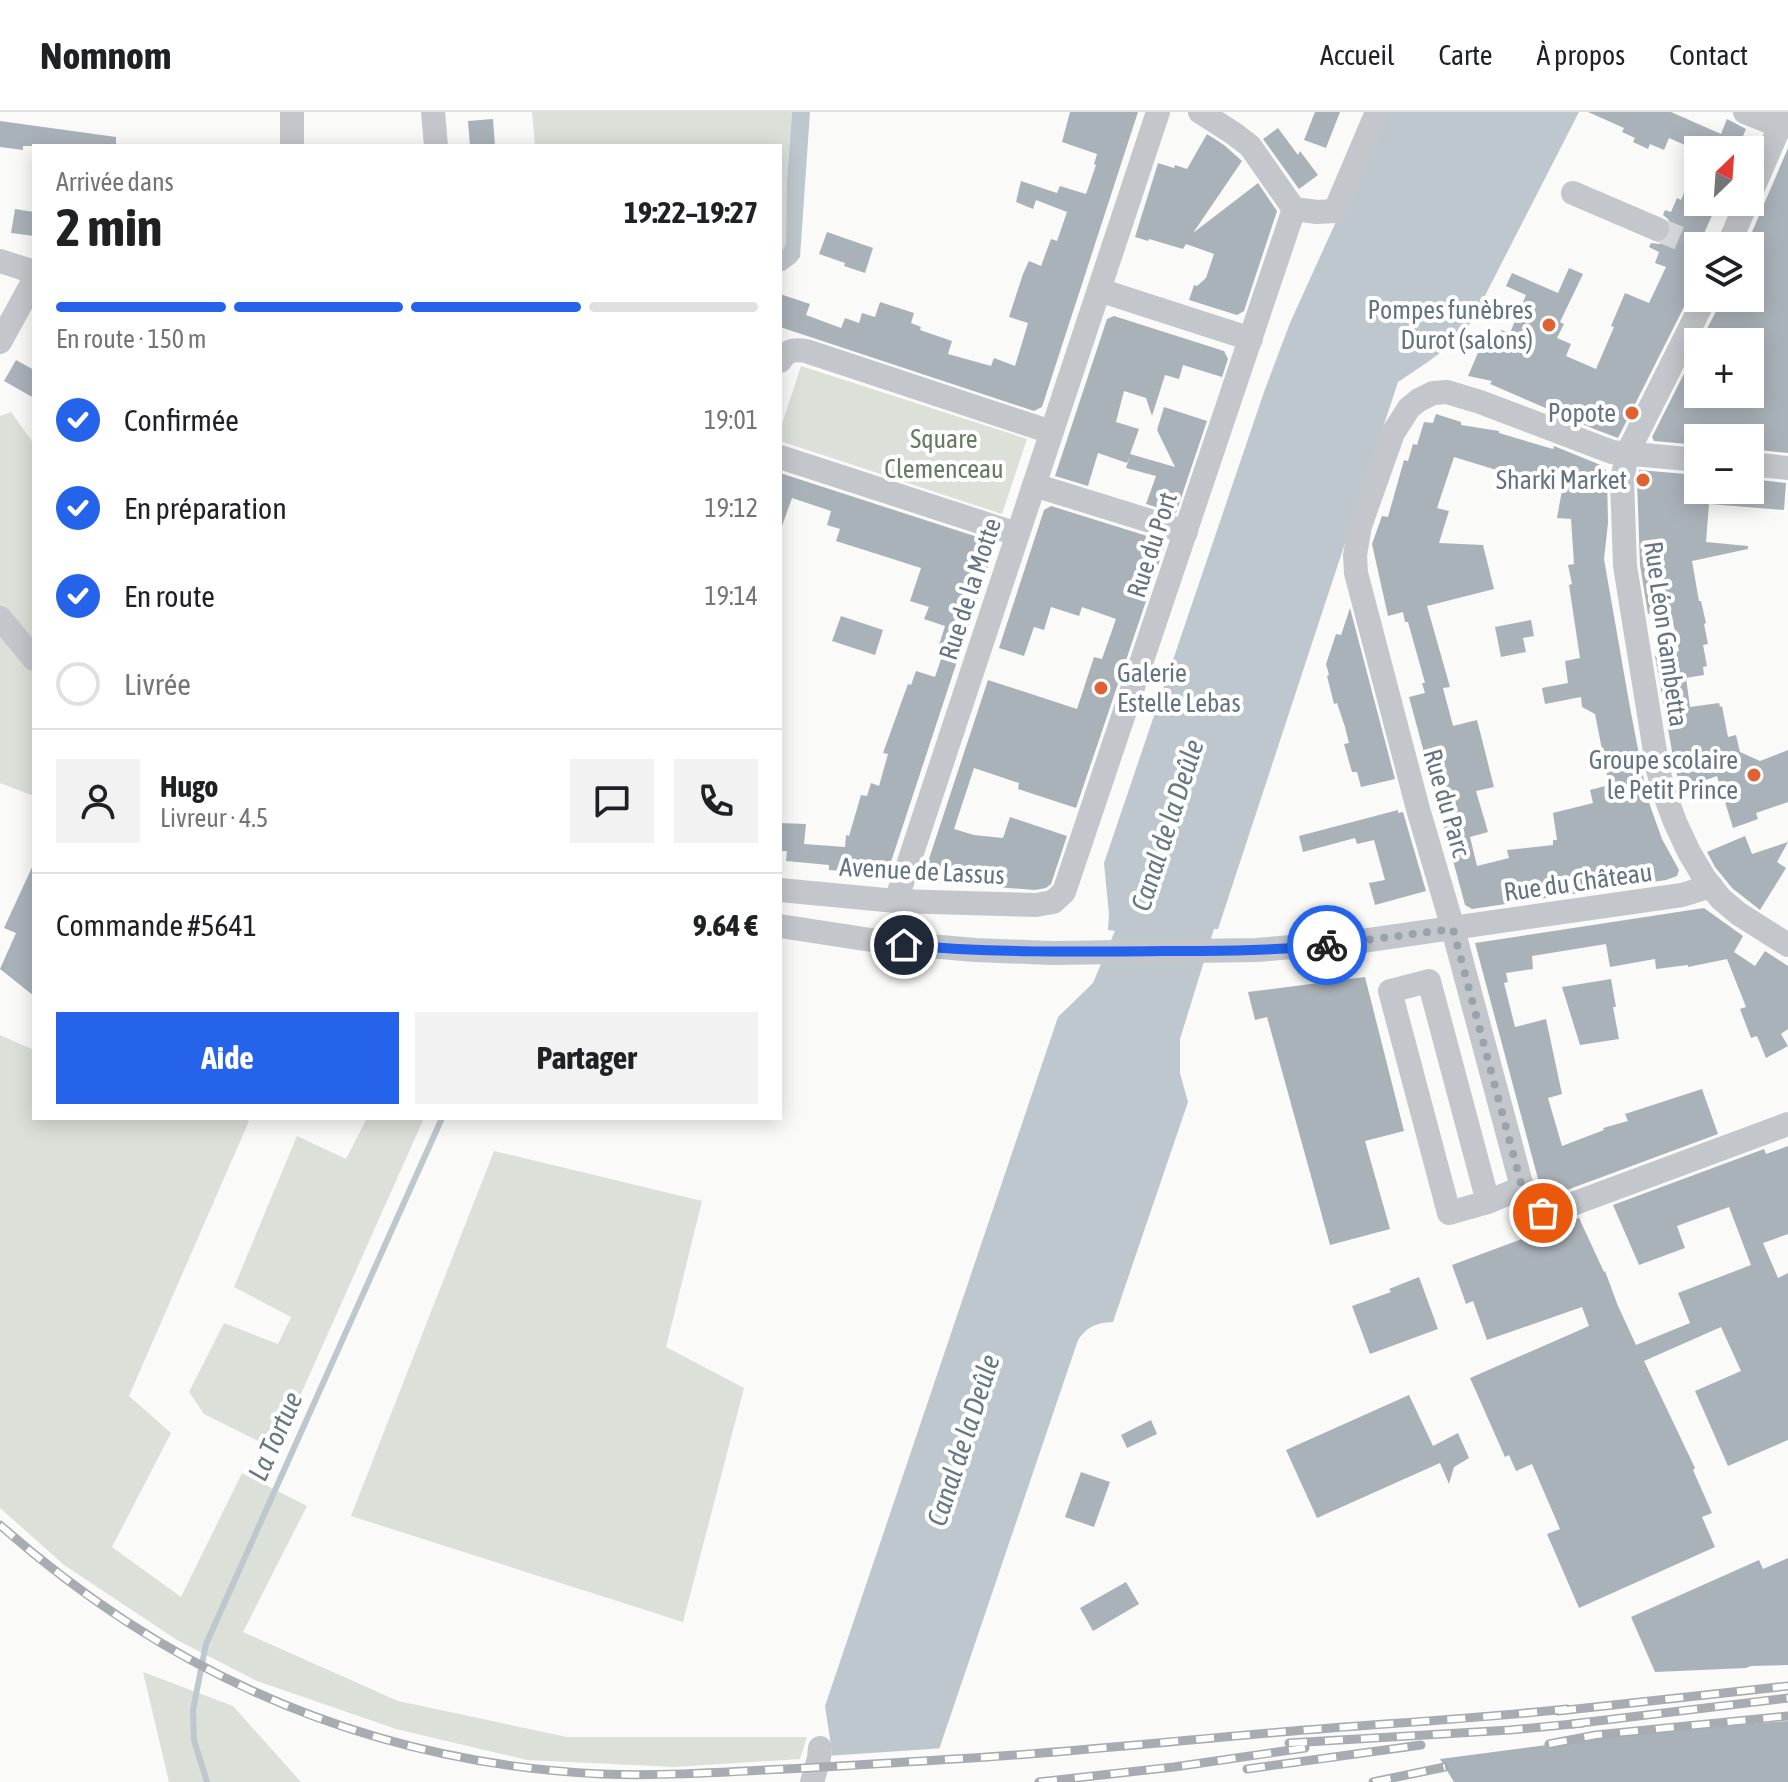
<!DOCTYPE html>
<html lang="fr">
<meta charset="utf-8">
<style>
body{margin:0;font-family:"Asap Condensed",sans-serif;background:#f2f2f2;color:#202124;height:100vh;display:flex;flex-direction:column;font-size:30px;white-space:nowrap}
*{box-sizing:border-box;margin:0}
p{font-size:26px;color:#757577}
.icon{flex:none;width:44px;height:44px;fill:none;stroke:currentColor;stroke-width:2;stroke-linecap:round;stroke-linejoin:round}
.map{position:relative;flex:1;overflow:hidden}
.panel{position:absolute;left:32px;top:32px;width:750px;height:976px;display:flex;flex-direction:column;background:#fff;border-radius:0px;box-shadow:0 4px 20px #0003}
.panel>*{flex:none}
.needle{width:52px;rotate:25deg}
.fabs{position:absolute;left:1684px;top:24px;display:grid;gap:16px}
.fabs a{display:grid;place-items:center;width:80px;height:80px;border-radius:0px;background:#fff;box-shadow:0 4px 20px #0003;font-size:40px}
.pin{position:absolute;display:grid;place-items:center;width:68px;height:68px;color:#fff;margin:-34px;border:4px solid #fff;border-radius:50%;box-shadow:0 2px 8px #0007}
.courier{position:absolute;display:grid;place-items:center;width:80px;height:80px;margin:-40px;border:6px solid #2563eb;border-radius:50%;background:#fff;color:#222;box-shadow:0 2px 10px #0007}
.summary em{font-style:normal;font-weight:700}
.summary div{display:flex;flex-direction:column-reverse}
.summary{display:flex;align-items:center;justify-content:space-between;height:136px;padding:0 24px}
h1{font-size:52px;font-weight:700;line-height:60px}
.bar{display:grid;grid-template-columns:repeat(4,1fr);gap:12px 8px;align-content:center;height:96px;padding:0 24px}
.bar i{height:10px;border-radius:6px;background:#e0e0e0}
.bar .current{background:#2563eb}
.bar p{grid-column:span 4}
.line{display:flex;align-items:center;gap:20px;padding:0 24px;border-top:2px solid #e0e0e0}
.line div{flex:1}
.round{display:grid;place-items:center;flex:none;width:84px;height:84px;border-radius:0px;background:#f2f2f2}
ol{padding:0 24px;list-style:none}
li{display:flex;align-items:center;gap:24px;height:88px}
li p{margin-inline-start:auto}
li .icon{padding:8px;border-radius:50%;background:#2563eb;color:#fff;stroke-width:4}
li:last-child{color:#757577}
li i{width:44px;height:44px;border:4px solid #e0e0e0;border-radius:50%}
.primary-button{display:flex;gap:16px;margin-top:auto;padding:16px 24px}
.primary-button a{flex:1;height:92px;border-radius:0px;background:#2563eb;color:#fff;font-size:32px;font-weight:700;line-height:92px;text-align:center}
.primary-button a+a{background:#f2f2f2;color:#202124}
header{display:flex;align-items:center;gap:48px;box-sizing:border-box;height:112px;padding:0 40px;background:#fff;border-bottom:2px solid #e0e0e0}
header strong{font-size:38px}
nav{display:flex;gap:44px;margin-inline-start:auto;font-size:28px}
.map>svg:first-child{display:block}
</style>
<header>
<strong>Nomnom</strong>
<nav><a>Accueil</a><a>Carte</a><a>À propos</a><a>Contact</a></nav>
</header>
<div class="map">
<svg width="1788" height="1670" viewBox="0 0 1788 1670">
<rect width="100%" height="100%" fill="#fafaf8"/>
<g fill="#dbe1d9">
<path d="M532,0H792L788,50L786,132L780,143V34H535Z"/>
<path d="M801,254L1027,327L1002,402L780,329V318Z"/>
<path d="M11,300L34,332V684L0,671V304Z"/>
<path d="M0,923L34,938V1006H242L249,1009L129,1284L171,1321L112,1435L181,1485L242,1361L307,1394L243,1520L398,1589L567,1625H807L800,1647L675,1655L527,1648L396,1617L257,1569L177,1528L64,1453L0,1396Z"/>
<path d="M367,1006H424L276,1338L204,1302L189,1280L224,1211L278,1232L291,1205L234,1175L297,1024L346,1047Z"/>
<path d="M494,1039L702,1089L666,1235L744,1276L683,1510L351,1404Z"/>
<path d="M143,1560L233,1594L301,1670H169Z"/>
</g>
<g fill="#bec7cd">
<path d="M792,0H810L800,145L795,151L784,159L780,158V143L786,132L787,67Z"/>
<path d="M1383,0H1579L1472,209C1453,235 1425,252 1398,270L1218,817H1214L1180,927V961L1188,990L1113,1210C1096,1211 1088,1214 1078,1228L928,1670H822L832,1640L825,1594L1058,905L1093,871L1115,819L1108,818L1109,802L1104,751L1264,280L1290,211L1358,61Z"/>
</g>
<path fill="#fafaf8" d="M945,1636L933,1670H818L826,1644Z"/>
<g fill="none" stroke-linecap="round" stroke-linejoin="round">
<path stroke="#bec7cd" stroke-width="6" d="M207,1670L194,1628L193,1598L206,1532L442,1006"/>
</g>
<g fill="#aab2b9" fill-rule="evenodd">
<path d="M1070,0H1138L1042,295L1034,299L780,215V182L810,192L806,203L841,216L845,206L859,211L862,201L875,205L880,190L914,201L911,211L921,215L920,218L952,229L948,242L991,254L994,246L1015,254L1028,211L1009,205L1023,162L1029,149L1041,154L1051,127L1057,129L1067,100L1036,88L1033,97L1016,90L1021,69L1057,81L1060,74L1086,82L1096,53L1094,52L1097,42L1062,30Z"/>
<path d="M1315,0H1340L1326,36L1304,28Z"/>
<path d="M1588,0H1671L1721,22L1727,7L1746,17L1737,38H1696L1669,26L1664,38L1650,32L1648,37L1633,30L1635,26L1622,20L1624,16Z"/>
<path d="M493,7L495,34H470L468,9Z"/>
<path d="M0,9L116,25V34H23V38L0,35Z"/>
<path d="M1278,16L1298,43L1300,39L1318,63L1299,77L1263,27Z"/>
<path d="M1207,22L1224,33L1242,49L1193,121L1258,71L1277,99L1244,199L1237,203L1189,188L1194,173L1197,174L1206,166L1214,142L1186,132L1183,137L1149,127L1148,129L1135,125L1158,51L1174,56L1175,53L1187,57Z"/>
<path d="M1788,36V341L1750,337V326H1698V333L1654,329L1652,325L1698,234V282H1750V230H1700L1723,186H1750V134H1746Z"/>
<path d="M1698,49V90H1713L1709,99L1713,101L1687,160L1698,163V173L1692,179L1618,326L1594,317L1490,272L1492,269L1468,264L1480,236L1487,240L1489,236L1493,237L1501,218L1510,221L1526,183L1506,174L1512,161L1558,181L1569,156L1583,162L1560,210L1564,212L1557,226L1571,232L1566,244L1596,257L1614,215L1611,214L1625,181L1649,191L1666,155L1655,151L1659,140L1649,135L1651,131L1660,132L1665,129L1670,124L1672,114L1668,107L1663,103L1665,98L1671,100L1677,86L1681,88Z"/>
<path d="M15,97L34,100V124L11,121Z"/>
<path d="M827,120L873,136L865,161L844,154L845,151L819,142Z"/>
<path d="M1114,204L1224,239L1228,247L1222,265L1183,253L1179,267L1165,263L1152,304L1146,286L1124,279L1116,310L1139,317L1130,342L1175,355L1157,318L1164,295L1207,309L1176,401L1146,392L1156,364L1126,356L1130,344L1127,351L1098,341L1088,374L1055,364L1107,207Z"/>
<path d="M16,248L34,258V286L4,269Z"/>
<path d="M1436,302L1461,310V313L1499,319V321L1553,337L1554,334L1603,354L1607,360L1608,411L1604,447L1629,590L1647,685L1662,727L1679,758L1677,764L1666,768L1472,797L1465,793L1409,585L1425,581L1422,571H1425L1408,510H1405L1403,500L1388,504L1372,432L1382,404L1388,405L1404,348L1408,349L1413,332L1417,333L1424,310L1433,311ZM1454,345L1562,378L1557,406L1571,407L1574,452L1568,453L1572,472L1569,473L1580,546L1565,549L1568,571L1542,576L1545,592L1581,585L1582,595L1595,602L1609,673L1590,678L1593,691L1553,701L1557,728H1553V733L1507,738L1509,746L1477,754L1470,725L1488,720L1476,679L1494,675L1477,608L1453,614L1443,576L1450,575L1427,494L1494,477L1483,433L1439,431L1449,399L1437,396Z"/>
<path d="M1639,358L1698,363V378H1750V367L1786,371L1784,398L1709,392L1706,430L1748,434V437L1692,449L1699,489H1701L1706,511L1704,512L1708,532L1703,533L1707,554L1703,555L1704,563L1686,566L1690,595L1719,591L1720,595L1722,594L1728,625L1736,623L1740,640L1760,649L1788,638V690L1756,701L1758,707L1733,716L1717,664L1681,677L1675,656L1655,544L1679,539L1670,496L1648,502L1640,453L1637,367Z"/>
<path d="M780,361L996,431L888,759L883,762L829,758V753L786,749L787,739H780V711L806,712L804,732L845,735L846,723L849,724L861,683L867,684L871,671L879,674L888,642L883,641L908,572L911,573L916,559L935,565L944,538L938,536L945,514L924,507L929,495L910,489L921,456L836,429L840,417L827,413L831,399L792,386L782,414H780Z"/>
<path d="M1051,394L1160,428L1164,436L1076,696L1018,677L1019,671L974,656L954,717L974,723L1003,726L1010,705L1067,724L1051,772L1046,776L1035,778L930,770L924,762L988,568L1077,597L1094,545L1102,547L1116,507L1082,495L1079,504L1051,495L1044,518L1034,515L1024,544L999,536L1044,398Z"/>
<path d="M1350,496L1395,667L1361,675L1357,660H1352L1344,632L1349,631L1345,615L1337,591L1334,592L1327,564L1329,563L1326,552L1336,522L1341,523Z"/>
<path d="M841,504L883,518L875,543L832,529Z"/>
<path d="M1531,508L1534,524L1523,526L1526,540L1501,545L1495,515Z"/>
<path d="M1398,698V701L1403,700L1426,779L1375,793L1369,771L1385,768L1374,728L1357,732L1355,726L1303,740L1299,724Z"/>
<path d="M1745,724L1752,742L1788,730L1777,750L1786,756L1760,798L1732,776L1715,755L1707,740Z"/>
<path d="M34,751V884L0,857L16,821L4,816Z"/>
<path d="M1704,796L1743,824L1734,840L1755,854L1765,839L1788,854V917L1781,922L1788,934L1766,946L1757,924L1751,926L1740,897L1746,895L1727,847L1688,855V853L1656,857L1655,847L1610,855L1606,832L1532,844L1533,857L1506,861L1508,870L1504,871L1515,915L1546,907L1562,982L1548,986L1562,1034L1604,1018L1603,1016L1628,1009L1625,1002L1702,977L1718,1022L1548,1085L1542,1082L1475,831Z"/>
<path d="M1365,865L1404,1019L1365,1029L1390,1117L1330,1133L1267,905L1255,908L1248,880Z"/>
<path d="M1611,867L1616,895H1613L1619,927L1580,933L1562,875Z"/>
<path d="M1788,1034V1122L1763,1131L1778,1166L1788,1161V1328L1728,1354L1695,1279L1741,1259L1721,1215L1644,1249L1695,1356L1693,1358L1712,1401L1702,1405L1715,1435L1579,1496L1547,1422L1560,1417L1532,1352L1516,1359L1509,1343L1505,1345L1470,1266L1589,1214L1582,1195L1487,1228L1473,1189L1466,1192L1452,1153L1579,1106L1604,1160L1605,1159L1618,1194L1636,1233L1690,1211L1678,1181L1751,1153L1729,1095L1677,1114L1685,1136L1639,1153L1613,1093L1764,1037L1766,1042Z"/>
<path d="M1419,1165L1438,1217L1370,1242L1352,1194L1391,1180L1389,1177Z"/>
<path d="M1409,1283L1433,1334L1458,1321L1469,1346L1454,1355L1449,1372L1440,1351L1317,1406L1286,1338Z"/>
<path d="M1151,1308L1157,1322L1127,1336L1121,1323Z"/>
<path d="M1081,1360L1110,1370L1094,1415L1065,1405Z"/>
<path d="M1788,1446V1553L1751,1554L1746,1556L1655,1560L1631,1505L1759,1448L1763,1457Z"/>
<path d="M1126,1470L1139,1492L1093,1519L1080,1496Z"/>
<path d="M1788,1609V1670H1454L1440,1647L1645,1620Z"/>
</g>
<g fill="none" stroke-linecap="round" stroke-linejoin="round">
<path stroke="#d5d8da" stroke-width="24" stroke-dasharray="24 12" stroke-linecap="butt" d="M1657,117L1698,134"/>
<g stroke="#c3c7cb" stroke-width="24">
<path d="M292,0V34"/>
<path d="M433,0L436,34"/>
<path d="M1200,0L1233,21L1250,34L1294,97"/>
<path d="M1745,0L1780,14"/>
<path d="M1573,81L1657,117"/>
<path d="M1750,83L1786,0"/>
<path d="M1294,97L1317,100L1335,99L1377,0"/>
<path d="M1728,134L1747,90"/>
<path d="M0,149L34,160"/>
<path d="M1099,178L1251,227"/>
<path d="M1705,186L1627,342L1622,368L1625,454L1658,658L1665,683L1675,710L1689,740L1705,767L1721,787L1739,802L1788,833"/>
<path d="M0,230L34,168"/>
<path d="M780,249C786,238 795,237 806,239L1051,320"/>
<path d="M780,345L1017,422"/>
<path d="M1698,348L1612,340L1480,290L1447,280L1433,281L1419,288L1409,296L1393,321L1360,414L1355,443L1356,461L1418,697L1450,806L1526,1090C1531,1100 1539,1103 1551,1100L1788,1012"/>
<path d="M1750,352L1788,356"/>
<path d="M1034,373L1186,420"/>
<path d="M0,506L34,547"/>
<path d="M780,778L896,789L1036,793L1053,790L1064,780L1294,97"/>
<path d="M896,789L1158,0"/>
<path d="M780,814L884,830L975,838L1052,841L1257,838L1362,829L1682,783L1711,774"/>
<path d="M1488,1090L1429,869L1390,879L1449,1101L1488,1090L1523,1075"/>
<path d="M812,1670L819,1646L820,1636"/>
</g>
<g stroke="#a6acb2" stroke-width="9">
<g id="rail">
<path d="M0,1413C172,1565 371,1651 601,1662C656,1664 711,1661 765,1658C828,1655 891,1651 954,1647C1063,1641 1172,1629 1281,1620C1376,1612 1472,1607 1567,1597"/>
<path d="M1558,1599L1788,1574"/>
<path d="M1572,1612L1788,1586"/>
<path d="M1289,1631L1510,1618L1583,1611"/>
<path d="M1549,1632L1596,1623L1788,1604"/>
<path d="M1247,1657L1421,1633"/>
<path d="M1039,1670L1174,1655L1305,1636"/>
<path d="M1373,1670L1445,1655"/>
</g>
</g>
<use href="#rail" stroke="#fff" stroke-width="6" stroke-dasharray="18" stroke-linecap="butt"/>
</g>
<g fill="none" stroke-linecap="round" stroke-linejoin="round">
<path stroke="#99a3ab" stroke-width="8" stroke-dasharray="0 14.4" d="M1327,833L1453,817L1526,1090L1533,1099L1543,1101"/>
<path stroke="#2563eb" stroke-width="10" d="M904,833C990,841 1076,840 1162,839C1217,839 1272,839 1327,833"/>
</g>
<g fill="#e06232" stroke="#fff" stroke-width="3">
<circle cx="1549" cy="213" r="8"/>
<circle cx="1632" cy="301" r="8"/>
<circle cx="1643" cy="368" r="8"/>
<circle cx="1101" cy="576" r="8"/>
<circle cx="1754" cy="663" r="8"/>
</g>
<g text-anchor="middle" dominant-baseline="central" stroke-width="8" stroke-linejoin="round" paint-order="stroke">
<g font-size="26" fill="#657482" stroke="#fff" text-anchor="end">
<text x="1533" y="198">Pompes funèbres<tspan x="1533" dy="30">Durot (salons)</tspan></text>
<text x="1616" y="301">Popote</text>
<text x="1627" y="368">Sharki Market</text>
<text x="1117" y="561" text-anchor="start">Galerie<tspan x="1117" dy="30">Estelle Lebas</tspan></text>
<text x="1738" y="648">Groupe scolaire<tspan x="1738" dy="30">le Petit Prince</tspan></text>
</g>
<g font-size="26" fill="#677a64" stroke="#fff">
<text x="944" y="327">Square<tspan x="944" dy="30">Clemenceau</tspan></text>
</g>
<g font-size="26" fill="#657482" stroke="#fff">
<text transform="translate(1152 433) rotate(-72)">Rue du Port</text>
<text transform="translate(970 477) rotate(-72)">Rue de la Motte</text>
<text transform="translate(1666 522) rotate(82)">Rue Léon Gambetta</text>
<text transform="translate(1447 691) rotate(74)">Rue du Parc</text>
<text transform="translate(922 759) rotate(3)">Avenue de Lassus</text>
<text transform="translate(1578 770) rotate(-8)">Rue du Château</text>
</g>
<g font-size="28" font-style="italic" fill="#667983" stroke="#fff">
<text transform="translate(1167 713) rotate(-72)">Canal de la Deûle</text>
<text transform="translate(275 1324) rotate(-66)">La Tortue</text>
<text transform="translate(963 1328) rotate(-72)">Canal de la Deûle</text>
</g>
</g>
</svg>
<div class="fabs">
<a><svg class="needle" viewBox="-14 -14 28 28"><path d="M0-13l5 13h-10z" fill="#e53935"/><path d="M0 13l5-13h-10z" fill="#757577"/></svg></a>
<a><svg class="icon" aria-label="layers" viewBox="0 0 24 24"><path d="M12 4l9 5-9 5-9-5zM3 14l9 5 9-5"/></svg></a>
<a>+</a>
<a>−</a>
</div>
<div class="pin" style="left:1543px;top:1101px;background:#ea580c"><svg class="icon" aria-label="bag" viewBox="0 0 24 24"><path d="M5 8h14l-1 12H6zM9 8a3 3 0 0 1 6 0"/></svg></div>
<div class="pin" style="left:904px;top:833px;background:#1f2937"><svg class="icon" aria-label="home" viewBox="0 0 24 24"><path d="M3 11l9-7 9 7M6 9v11h12V9"/></svg></div>
<div class="courier" style="left:1327px;top:833px"><svg class="icon" aria-label="bike" viewBox="0 0 24 24"><circle cx="6" cy="16" r="4"/><circle cx="18" cy="16" r="4"/><path d="M6 16l4-8h5l3 8M10 8l3 8H6M13 5h3"/></svg></div>
<section class="panel">
<div class="summary"><div><h1>2 min</h1><p>Arrivée dans</p></div><em>19:22–19:27</em></div>
<div class="bar"><i class="current"></i><i class="current"></i><i class="current"></i><i></i><p>En route · 150 m</p></div>
<ol>
<li><svg class="icon" aria-label="check" viewBox="0 0 24 24"><path d="M5 12l5 5 9-10"/></svg>Confirmée<p>19:01</p></li>
<li><svg class="icon" aria-label="check" viewBox="0 0 24 24"><path d="M5 12l5 5 9-10"/></svg>En préparation<p>19:12</p></li>
<li><svg class="icon" aria-label="check" viewBox="0 0 24 24"><path d="M5 12l5 5 9-10"/></svg>En route<p>19:14</p></li>
<li><i></i>Livrée</li>
</ol>
<div class="line" style="height:144px"><a class="round"><svg class="icon" aria-label="person" viewBox="0 0 24 24"><circle cx="12" cy="8" r="4"/><path d="M4 21q1-7 8-7t8 7"/></svg></a><div><b>Hugo</b><p>Livreur · 4.5</p></div><a class="round"><svg class="icon" aria-label="chat" viewBox="0 0 24 24"><path d="M4 5h16v11H9l-5 4z"/></svg></a><a class="round"><svg class="icon" aria-label="phone" viewBox="0 0 24 24"><path d="M5 4h4l2 5-3 2q2 4 5 5l2-3 5 2v4C11 20 4 13 5 4z"/></svg></a></div>
<div class="line" style="height:104px"><div>Commande #5641</div><b>9.64 €</b></div>
<div class="primary-button"><a>Aide</a><a>Partager</a></div>
</section>
</div>
